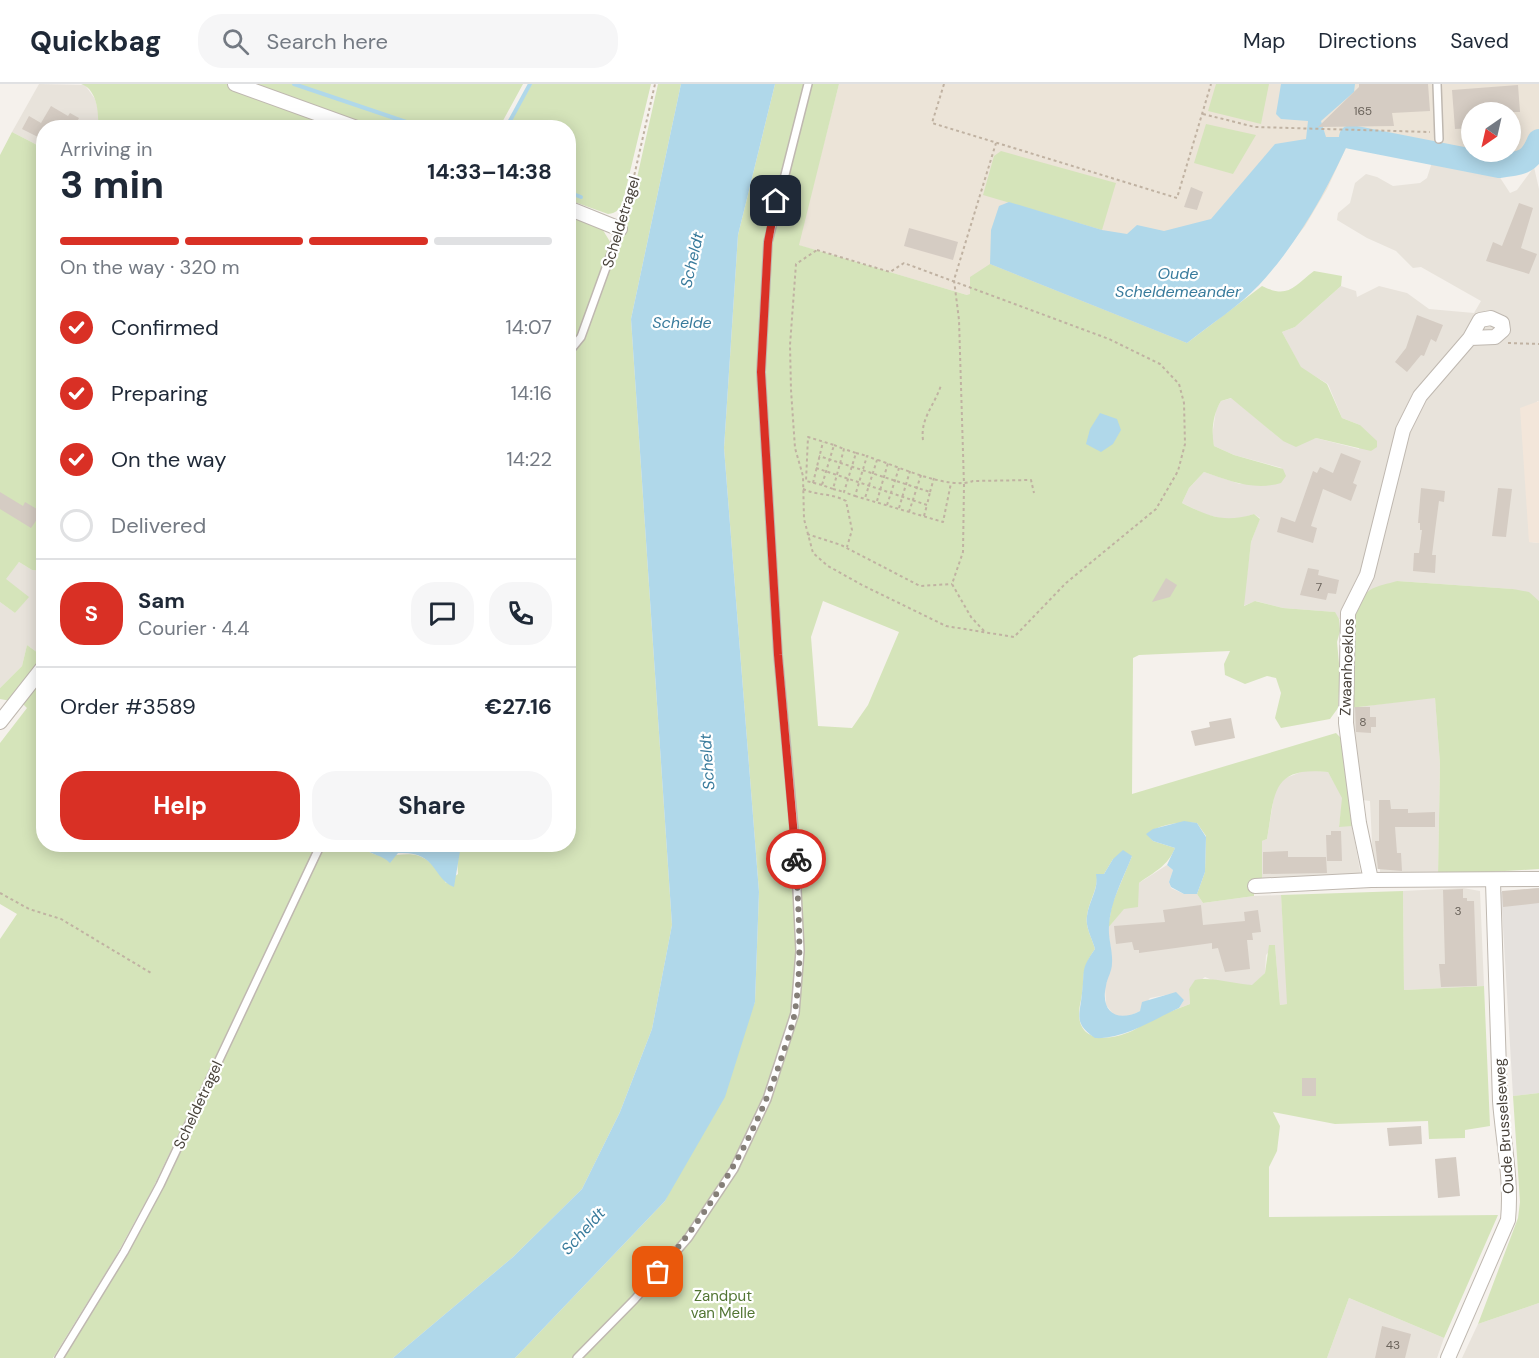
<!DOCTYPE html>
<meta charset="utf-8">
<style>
body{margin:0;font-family:"DM Sans",sans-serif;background:#f6f6f7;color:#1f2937;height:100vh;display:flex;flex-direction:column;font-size:22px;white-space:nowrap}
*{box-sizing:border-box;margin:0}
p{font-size:20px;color:#747a83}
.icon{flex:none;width:33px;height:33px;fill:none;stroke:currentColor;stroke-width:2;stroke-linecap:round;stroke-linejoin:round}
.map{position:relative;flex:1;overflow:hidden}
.sheet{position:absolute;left:36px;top:36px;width:540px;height:732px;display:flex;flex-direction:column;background:#fff;border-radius:24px;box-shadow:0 3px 15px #0003}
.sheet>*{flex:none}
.needle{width:39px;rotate:214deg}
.fabs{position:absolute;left:1461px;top:18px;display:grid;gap:12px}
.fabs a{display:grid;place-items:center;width:60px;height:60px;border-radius:50%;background:#fff;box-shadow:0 3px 15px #0003;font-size:30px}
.pin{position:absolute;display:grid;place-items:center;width:51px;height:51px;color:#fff;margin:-26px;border-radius:12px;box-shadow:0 3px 9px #0006}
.courier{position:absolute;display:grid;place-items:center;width:60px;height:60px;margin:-30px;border:4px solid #d93025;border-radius:50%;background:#fff;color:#222;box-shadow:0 2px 8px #0007}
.summary em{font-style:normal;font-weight:700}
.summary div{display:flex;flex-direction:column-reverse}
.summary{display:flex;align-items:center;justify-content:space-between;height:102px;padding:0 24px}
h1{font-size:39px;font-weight:700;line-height:45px}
.bar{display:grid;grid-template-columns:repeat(4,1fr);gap:9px 6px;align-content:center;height:72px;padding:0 24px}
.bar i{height:8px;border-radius:4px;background:#e0e1e3}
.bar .selected{background:#d93025}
.bar p{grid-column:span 4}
.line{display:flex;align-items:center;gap:15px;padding:0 24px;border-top:2px solid #e0e1e3}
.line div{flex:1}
.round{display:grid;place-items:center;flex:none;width:63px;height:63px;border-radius:24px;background:#f6f6f7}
ol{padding:0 24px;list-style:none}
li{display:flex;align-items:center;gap:18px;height:66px}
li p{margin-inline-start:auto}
li .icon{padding:6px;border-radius:50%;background:#d93025;color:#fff;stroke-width:4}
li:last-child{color:#747a83}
li i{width:33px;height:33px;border:3px solid #e0e1e3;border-radius:50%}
.primary-button{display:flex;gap:12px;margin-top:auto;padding:12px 24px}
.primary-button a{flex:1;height:69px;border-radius:24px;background:#d93025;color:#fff;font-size:24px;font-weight:700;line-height:69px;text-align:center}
.primary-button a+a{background:#f6f6f7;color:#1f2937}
header{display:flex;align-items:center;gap:36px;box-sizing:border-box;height:84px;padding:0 30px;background:#fff;border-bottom:2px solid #e0e1e3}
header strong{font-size:28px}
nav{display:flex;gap:33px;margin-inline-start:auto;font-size:21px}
.search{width:420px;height:54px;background:#f6f6f7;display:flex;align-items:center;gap:15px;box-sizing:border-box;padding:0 21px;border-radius:24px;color:#747a83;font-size:22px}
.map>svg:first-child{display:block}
</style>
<header>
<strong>Quickbag</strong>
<div class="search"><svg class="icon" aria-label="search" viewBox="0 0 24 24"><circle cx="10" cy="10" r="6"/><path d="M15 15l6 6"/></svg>Search here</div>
<nav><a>Map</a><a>Directions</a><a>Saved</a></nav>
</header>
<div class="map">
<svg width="1539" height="1274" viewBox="0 0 1539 1274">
<rect width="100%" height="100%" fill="#f5f1ec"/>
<g fill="#e8e3db">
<path d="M39,0L85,1L95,15L99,29L98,43L44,44L43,64L12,48Z"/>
<path d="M1433,75L1453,77L1499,92L1510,109L1517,106L1534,83L1539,105V317H1537L1530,458L1539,459V517L1513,505L1397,497L1353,535H1339L1334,528L1283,524L1256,517L1243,522L1251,458L1260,434L1254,430L1232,437L1204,430L1182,419L1189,404L1204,388L1240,400L1282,384L1234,371L1214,362L1212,352L1216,326L1221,317L1232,314L1283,357L1302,358L1316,354L1359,365L1360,341L1342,334L1328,300L1301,284L1282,248L1295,243L1341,202L1356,207L1357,213L1379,202L1407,209L1429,225L1474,229L1481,217L1421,183L1413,184L1396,167L1367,154L1337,136L1338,129L1350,119L1355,99L1366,90L1377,93L1393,102L1420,99L1427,94Z"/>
<path d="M19,478L32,486L43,487V562L38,569L27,561L22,582L0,604V518L15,529L28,513L5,495Z"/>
<path d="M1435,613L1440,680L1438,791L1380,788V785H1374L1373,780L1370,717L1362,716L1350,624Z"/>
<path d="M1306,686L1328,688L1343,714L1339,742H1352L1361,792L1262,794V757L1267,755L1275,706L1281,696Z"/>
<path d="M1167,781L1173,786L1169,798L1171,804L1184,810H1197L1203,819L1254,812L1281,811L1288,920L1280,921L1275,861L1266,871L1265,889L1252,902L1217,898L1205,893L1189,905L1190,920L1179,924L1184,916L1176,909L1150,914L1140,927L1125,934L1114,931L1106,921L1105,903L1112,877L1108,844L1137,808L1139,799Z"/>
<path d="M1463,804L1480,807L1484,902L1404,906L1403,807Z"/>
<path d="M1349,1214L1444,1254L1437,1274H1327Z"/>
<path d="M1539,1219V1274H1462L1478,1240Z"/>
</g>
<path fill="#f3e6da" d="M1539,317V459L1529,458L1520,324Z"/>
<path fill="#e5e1dd" d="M1539,804V1009L1513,1012L1501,808Z"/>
<path fill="#ece4d8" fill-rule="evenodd" d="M839,0H1539V57L1533,71L1520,80L1499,82L1351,53L1327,105L1305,142L1259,201L1187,259L967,211L798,161ZM1472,28H1510V68H1472Z"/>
<g fill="#d5e4ba" fill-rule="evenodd">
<path d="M81,0H523L499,44L98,43C99,29 97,5 81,0Z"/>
<path d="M532,0H651L623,117C620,125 617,129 608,130L569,116L568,44L507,43Z"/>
<path d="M658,0H681L631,235L672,841L652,945L620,1028L582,1105L513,1173L393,1274H64L165,1101L325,761H364L363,764C393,787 416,746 446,799L458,790L457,774L461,761L568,760L569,274L584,254L628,134Z"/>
<path d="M775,0H839L799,161L967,211L970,210V193L990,180L1187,259L1262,202C1288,215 1293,203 1314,187L1342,192L1341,202L1295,243L1282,248L1301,283L1327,300L1342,334L1360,341L1377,357V363L1371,367L1316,354L1296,363L1283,357L1231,314L1221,317C1213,330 1211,347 1214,362L1234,371L1283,385L1286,392L1281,399C1254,407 1230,397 1204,388L1189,404L1182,419C1210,433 1224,439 1254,430L1260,435L1251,458L1244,522L1255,517L1283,524L1335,528L1339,535L1340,547L1337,558L1340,590L1338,624L1330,635L1281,644L1275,634L1281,609L1276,594L1267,592L1245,600L1225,591L1224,580L1230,567L1139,571L1133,574L1132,710L1336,649L1341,654L1352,742L1339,743L1342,714L1328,688C1271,682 1275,709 1267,755L1262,757V794H1254V812L1203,819L1197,810L1205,788L1206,752L1197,739C1181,737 1160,740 1147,750L1153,757L1175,764C1168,782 1154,788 1139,799L1138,823L1124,825L1108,844L1112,820L1132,772L1113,775L1104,790H1097C1098,806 1089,816 1087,832C1085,843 1092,854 1095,865C1079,888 1086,893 1081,916C1071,956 1102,960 1132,947C1139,944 1145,938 1151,935C1164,930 1177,925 1190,920L1189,905L1195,896C1209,892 1235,900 1252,901L1265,889L1269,861H1275L1280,921L1287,920L1281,811L1403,807L1404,906L1484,902L1490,1042L1465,1046V1054L1429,1055L1428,1037L1335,1040L1273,1028L1280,1042L1277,1067L1269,1083V1133L1498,1131L1444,1254L1349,1214L1327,1274H515L665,1117L755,918L759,808L724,364L738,151ZM823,517L899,548L868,621L852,644L818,642L811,553Z"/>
<path d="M1216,0H1269L1261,40L1208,27Z"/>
<path d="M1206,40L1256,51L1233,90L1194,79Z"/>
<path d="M12,48L43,64V487L32,486L19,478L6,495L29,513L15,529L0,518V71Z"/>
<path d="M1001,67L1116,99L1102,146L983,111L994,72Z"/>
<path d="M569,128L601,143L612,161L577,255L569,265Z"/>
<path d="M1397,497L1513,505L1529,508L1539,517V785L1438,791L1440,680L1435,614L1350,624C1351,595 1344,524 1370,506C1378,501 1388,500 1397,497Z"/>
<path d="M27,561L38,569L43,562L44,760L316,761L152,1106L116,1172L53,1274H0V855L17,830L0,820V659L27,624L15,612L11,617L0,615V604L22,582Z"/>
<path d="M1539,1009V1219L1478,1240L1518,1134L1520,1118L1513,1012Z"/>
</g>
<g fill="#b0d8ea">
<path d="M681,0H775L738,151L724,364L759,808L755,918L725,1013L665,1117L515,1274H393L513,1173L582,1105L620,1028L652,945L672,841L631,235Z"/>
<path d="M1281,0H1355L1354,8L1321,37L1326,53H1351C1327,106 1299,158 1259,201C1238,223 1211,240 1187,259L990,180L991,146L999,122L1009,118L1102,146L1127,150L1137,141L1164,147L1211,135L1275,60L1306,55L1308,37L1281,35L1276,30Z"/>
<path d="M1100,329L1117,335L1121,346L1113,360L1101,368L1086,360L1090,345Z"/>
<path d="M1184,737L1197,739L1206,753L1205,788L1197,810H1184L1171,803L1169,798L1173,786L1167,781L1175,764L1153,757L1146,750L1153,745Z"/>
<path d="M364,760L461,761L454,803C431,793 438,767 398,769L390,779C382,771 372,771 363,764Z"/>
<path d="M1123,766L1132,772C1123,795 1110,818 1109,842C1108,855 1113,867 1112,879C1112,888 1107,894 1106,902C1100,928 1117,939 1140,927L1142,918L1176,908L1184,916L1179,924C1154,935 1123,956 1095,954C1073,939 1080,932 1082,909C1085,886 1080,886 1095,865C1092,854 1085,843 1087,832C1089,816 1099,806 1096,790H1104L1113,775Z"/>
</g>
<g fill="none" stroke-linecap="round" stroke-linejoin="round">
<g stroke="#b0d8ea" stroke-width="4">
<path d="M294,0L424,44"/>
<path d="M506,44L530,0"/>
<path d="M568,108L581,113"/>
</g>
<path stroke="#b0d8ea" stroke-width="24" d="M1351,53L1499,82C1522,79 1530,79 1539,57"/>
</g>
<g fill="#d5ccc3">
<path d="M1359,0H1428L1430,27L1392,29L1394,42L1318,43L1359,3Z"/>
<path d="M1518,1L1520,28H1472V44L1455,45L1452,6Z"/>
<path d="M51,22L68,32L70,29L79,34L77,38L87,44H43L38,53L22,45L29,32L41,39Z"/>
<path d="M1191,103L1203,108L1197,126L1184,123Z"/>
<path d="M1519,119L1533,124L1521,164L1537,170L1529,190L1486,177L1493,158L1502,162Z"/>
<path d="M909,144L958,158L953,176L904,162Z"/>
<path d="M1417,231L1443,241L1436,258L1431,255L1424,272L1421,271L1407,288L1395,278L1406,264Z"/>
<path d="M1341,369L1361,377L1353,399L1357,401L1351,417L1323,405L1311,442L1317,444L1313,459L1277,448L1281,433L1295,438L1313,387L1317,389L1320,383L1333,389Z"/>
<path d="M1421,404L1445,407L1444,418L1439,417L1435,447L1432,471H1436L1435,489L1413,487L1414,469H1419L1422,446H1420V439H1418Z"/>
<path d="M1498,404L1512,405L1506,453L1492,452Z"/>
<path d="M0,408L23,422L25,418L42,428L31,444L0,425Z"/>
<path d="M1308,484L1319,486L1318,491L1339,496L1336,510L1328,509L1326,516L1300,511Z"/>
<path d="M1166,494L1177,501L1170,513L1152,518Z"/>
<path d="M1355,623H1370V633H1376V643H1371V649L1356,648Z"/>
<path d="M1231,634L1235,654L1195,662L1191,647L1210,643L1209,638Z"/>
<path d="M1379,716H1390L1391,725H1408V729L1435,728V743H1395L1397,769H1401L1402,787L1378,785L1375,757H1379Z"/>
<path d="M1331,747H1341L1342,777H1327L1326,751H1331Z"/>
<path d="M1288,767V773H1326L1327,789L1263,790V768Z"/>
<path d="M1539,804V819L1503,823L1502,807Z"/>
<path d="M1463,805V814H1467V817H1474L1477,902L1441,903L1439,880H1445L1443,806Z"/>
<path d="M1201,821L1203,841L1245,837L1244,828L1258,826L1261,848L1252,849L1253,856H1247L1250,885L1225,888L1218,864L1212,865V859L1139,869V866H1134L1132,858L1116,860L1114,842L1165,838L1163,826Z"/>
<rect x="1302" y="994" width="14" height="18"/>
<path d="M1421,1042L1422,1060L1389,1062L1387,1044Z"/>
<path d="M1456,1073L1460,1112L1438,1114L1435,1075Z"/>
<path d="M1382,1242L1411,1250L1405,1274H1375Z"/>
</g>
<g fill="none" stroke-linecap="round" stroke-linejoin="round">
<g stroke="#bfb8b0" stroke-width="10">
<g id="lane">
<path d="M1437,0L1439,55"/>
<path d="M568,269L581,253L620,145"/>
<path d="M59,1274L124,1168L160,1101L321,760"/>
<path d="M577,1274L635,1215L688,1154L734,1085L767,1015L795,929L800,867L794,745L778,571L761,288L768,158L808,0"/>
</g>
</g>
<g stroke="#bfb8b0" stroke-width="16">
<g id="street">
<path d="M235,0L357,44"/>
<path d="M568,124L620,145"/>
<path d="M0,638L44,582"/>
<path d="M1371,796L1359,739L1346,639L1348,529L1367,491L1403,346L1420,312L1470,254L1480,236L1491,234L1502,239L1503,246L1495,253L1470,254"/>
<path d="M1255,802L1371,796L1539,795"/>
<path d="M1448,1274L1508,1136C1512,1095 1503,1057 1500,1017C1497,944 1496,871 1493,798"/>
</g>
</g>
<g stroke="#c0b2a2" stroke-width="2" stroke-dasharray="3 3" stroke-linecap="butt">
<path d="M944,0L932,39L1177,114L1211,0"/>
<path d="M1203,30L1255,43L1430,48"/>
<path d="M625,132L655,0"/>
<path d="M817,166L890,188L904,179L1109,255L1160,280L1179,300L1184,319L1185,360L1178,387L1156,425L1066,499L1014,553L946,542L862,501L828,482L813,469L804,435L803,392L795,364L791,306L790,261L796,180Z"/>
<path d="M1508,259L1539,260"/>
<path d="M923,356C920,334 935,321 941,301"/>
<path d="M834,361L844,365"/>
<path d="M856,369L867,372"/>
<path d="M878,376C901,384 950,406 973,397L1031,396L1034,409"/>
<path d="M816,384L927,421L930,408L819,372"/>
<path d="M813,399L823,358"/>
<path d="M822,401L806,397L808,353L834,361L822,401L833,405L844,365L856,369L844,408L855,412L867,372L877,376L865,414"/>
<path d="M803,405C818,412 832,409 846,417L852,446L847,463"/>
<path d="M833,405L844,408"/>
<path d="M930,408L934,394"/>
<path d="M855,412L943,438L951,399"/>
<path d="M877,417L888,379"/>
<path d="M887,421L899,384"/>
<path d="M899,424L910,387"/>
<path d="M909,428L921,391"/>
<path d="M924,432L927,421"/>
<path d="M807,450L841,461L920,502L952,500"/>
<path d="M984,547L971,533L952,500L963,468L964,401L959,236L954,196L996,59"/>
<path d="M0,809L29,825L61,835L151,889"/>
</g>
<use href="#lane" stroke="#fff" stroke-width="7"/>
<use href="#street" stroke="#fff" stroke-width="14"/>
</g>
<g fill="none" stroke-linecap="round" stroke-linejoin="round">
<path stroke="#857f78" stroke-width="6" stroke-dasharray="0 10.8" d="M658,1188C711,1125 751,1062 778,984C784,965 792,946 795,927C803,876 798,826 796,775"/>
<path stroke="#d93025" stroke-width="8" d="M776,117L768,158L761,288L778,571L796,775"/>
</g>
<g text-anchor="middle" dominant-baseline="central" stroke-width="4.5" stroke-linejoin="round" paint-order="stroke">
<g font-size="12" fill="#6b645c">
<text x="1363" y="27">165</text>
<text x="1319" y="503">7</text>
<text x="1363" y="638">8</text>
<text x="1458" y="827">3</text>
<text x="1393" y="1261">43</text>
</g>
<g font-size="15" fill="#48423a" stroke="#fff">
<text transform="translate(621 138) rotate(-73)">Scheldetragel</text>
<text transform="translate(1347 583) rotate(-88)">Zwaanhoeklos</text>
<text transform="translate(198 1021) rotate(-65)">Scheldetragel</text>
<text transform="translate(1504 1042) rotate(-94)">Oude Brusselseweg</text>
</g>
<g font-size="15" fill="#527533" stroke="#fff">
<text x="723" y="1212">Zandput<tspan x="723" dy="17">van Melle</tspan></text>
</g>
<g font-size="16" font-style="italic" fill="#397b9c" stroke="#fff">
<text transform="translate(692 176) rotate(-77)">Scheldt</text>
<text x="1178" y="189">Oude<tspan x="1178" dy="18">Scheldemeander</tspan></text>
<text x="682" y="238">Schelde</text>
<text transform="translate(707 678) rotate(-94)">Scheldt</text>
<text transform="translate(583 1147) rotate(-48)">Scheldt</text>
</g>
</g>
</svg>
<div class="fabs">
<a><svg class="needle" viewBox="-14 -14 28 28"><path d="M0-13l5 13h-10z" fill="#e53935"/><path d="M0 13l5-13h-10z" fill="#747a83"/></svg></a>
</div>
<div class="pin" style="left:658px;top:1188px;background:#ea580c"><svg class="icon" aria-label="bag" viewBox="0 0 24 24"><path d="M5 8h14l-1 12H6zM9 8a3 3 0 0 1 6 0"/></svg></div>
<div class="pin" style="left:776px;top:117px;background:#1f2937"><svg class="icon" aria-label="home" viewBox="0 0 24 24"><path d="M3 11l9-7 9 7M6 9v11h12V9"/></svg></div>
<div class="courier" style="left:796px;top:775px"><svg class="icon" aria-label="bike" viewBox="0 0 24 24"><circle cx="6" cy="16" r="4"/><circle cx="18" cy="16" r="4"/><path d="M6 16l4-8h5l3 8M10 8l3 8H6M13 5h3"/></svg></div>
<section class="sheet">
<div class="summary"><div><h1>3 min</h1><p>Arriving in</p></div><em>14:33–14:38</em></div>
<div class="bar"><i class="selected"></i><i class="selected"></i><i class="selected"></i><i></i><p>On the way · 320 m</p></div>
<ol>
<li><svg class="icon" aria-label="check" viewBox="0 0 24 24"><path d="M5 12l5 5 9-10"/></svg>Confirmed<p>14:07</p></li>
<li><svg class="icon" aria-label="check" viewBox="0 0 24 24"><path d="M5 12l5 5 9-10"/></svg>Preparing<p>14:16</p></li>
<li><svg class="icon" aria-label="check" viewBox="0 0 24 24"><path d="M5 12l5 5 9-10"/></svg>On the way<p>14:22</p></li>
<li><i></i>Delivered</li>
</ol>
<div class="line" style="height:108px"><b class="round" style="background:#d93025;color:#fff">S</b><div><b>Sam</b><p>Courier · 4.4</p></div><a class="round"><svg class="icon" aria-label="chat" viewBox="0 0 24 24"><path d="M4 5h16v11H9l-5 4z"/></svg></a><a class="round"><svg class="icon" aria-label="phone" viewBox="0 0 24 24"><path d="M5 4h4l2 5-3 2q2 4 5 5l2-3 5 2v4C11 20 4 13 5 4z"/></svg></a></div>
<div class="line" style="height:78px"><div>Order #3589</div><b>€27.16</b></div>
<div class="primary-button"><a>Help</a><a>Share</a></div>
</section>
</div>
